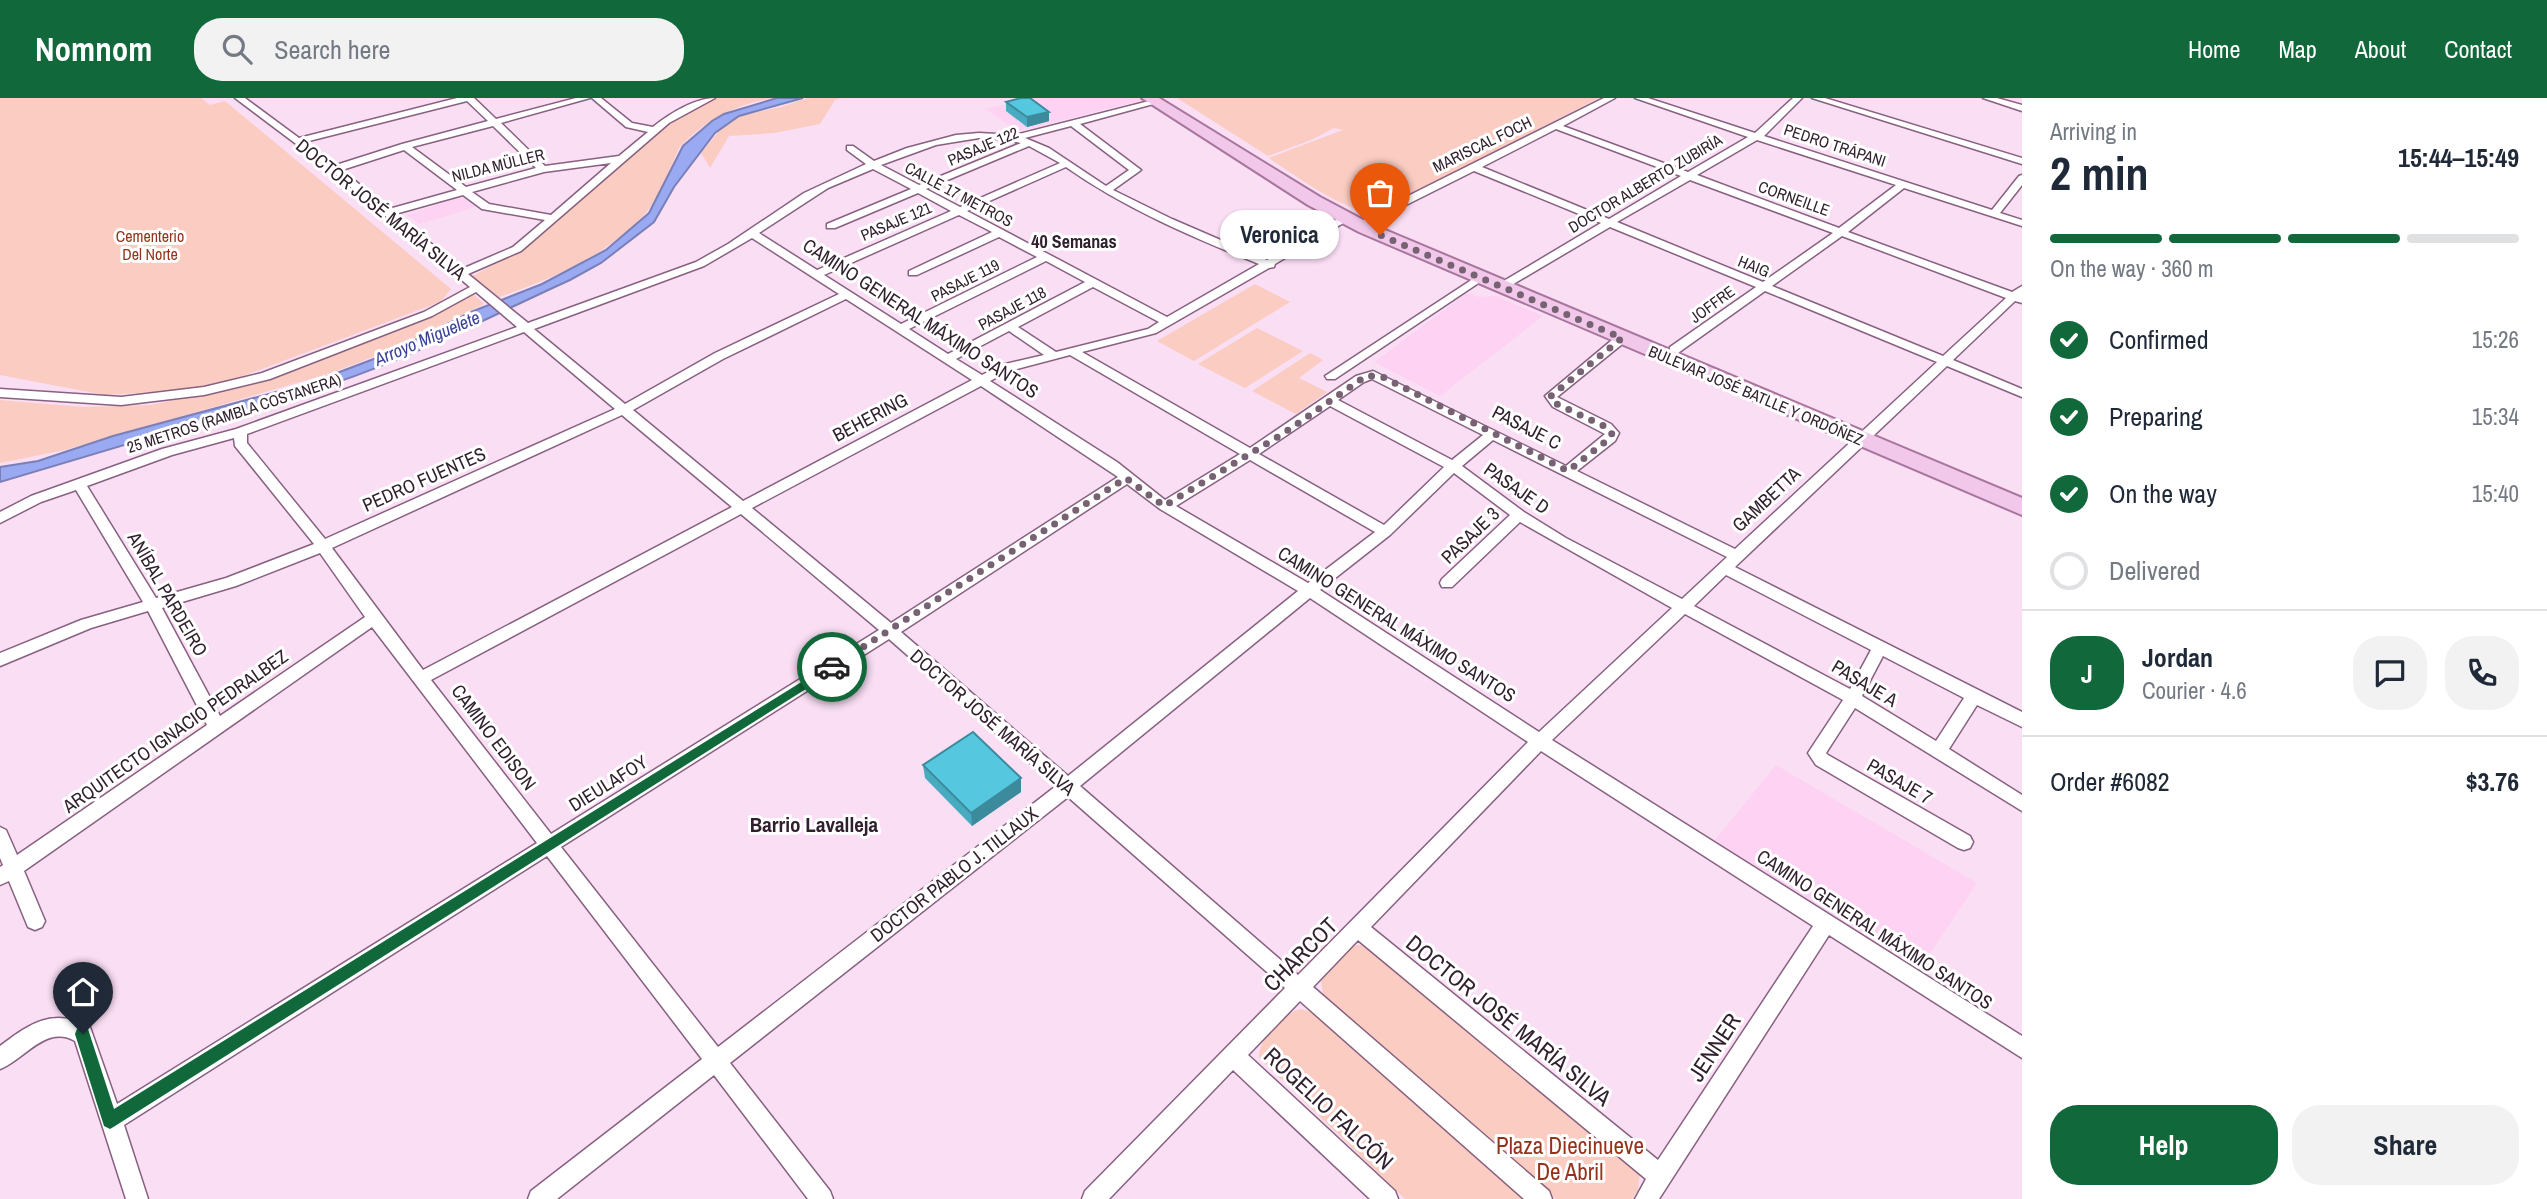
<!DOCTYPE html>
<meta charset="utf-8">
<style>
body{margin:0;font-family:"Archivo Narrow",sans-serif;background:#f2f2f3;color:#1f2937;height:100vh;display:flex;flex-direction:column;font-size:26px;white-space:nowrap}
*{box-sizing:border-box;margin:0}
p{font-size:23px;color:#747a83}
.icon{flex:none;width:38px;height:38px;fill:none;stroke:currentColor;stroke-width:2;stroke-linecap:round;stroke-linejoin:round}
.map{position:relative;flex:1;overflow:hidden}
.drawer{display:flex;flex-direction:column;background:#fff;width:525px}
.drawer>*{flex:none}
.pin{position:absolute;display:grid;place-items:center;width:60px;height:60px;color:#fff;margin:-72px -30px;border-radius:50% 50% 50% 0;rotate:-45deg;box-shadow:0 0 7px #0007}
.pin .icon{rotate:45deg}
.courier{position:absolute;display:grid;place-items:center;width:70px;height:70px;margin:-35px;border:5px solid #11683a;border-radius:50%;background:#fff;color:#222;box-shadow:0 2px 9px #0007}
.bubble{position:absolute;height:49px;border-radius:24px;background:#fff;box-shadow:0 2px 5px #0004;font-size:23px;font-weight:700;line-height:49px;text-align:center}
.summary em{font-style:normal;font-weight:700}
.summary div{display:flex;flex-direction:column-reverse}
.summary{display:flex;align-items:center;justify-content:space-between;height:119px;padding:0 28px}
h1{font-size:46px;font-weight:700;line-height:52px}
.bar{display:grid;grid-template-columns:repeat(4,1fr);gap:10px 7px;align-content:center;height:84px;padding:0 28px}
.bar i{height:9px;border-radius:5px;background:#e0e1e3}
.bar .active{background:#11683a}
.bar p{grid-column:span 4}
.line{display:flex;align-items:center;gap:18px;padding:0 28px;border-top:2px solid #e0e1e3}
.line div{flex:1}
.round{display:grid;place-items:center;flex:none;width:74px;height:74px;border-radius:28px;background:#f2f2f3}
ol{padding:0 28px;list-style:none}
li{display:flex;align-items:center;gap:21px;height:77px}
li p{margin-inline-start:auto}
li .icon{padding:7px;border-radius:50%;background:#11683a;color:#fff;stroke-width:4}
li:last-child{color:#747a83}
li i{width:38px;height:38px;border:4px solid #e0e1e3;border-radius:50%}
.action{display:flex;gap:14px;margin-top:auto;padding:14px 28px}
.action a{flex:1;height:80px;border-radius:28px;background:#11683a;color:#fff;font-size:28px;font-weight:700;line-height:80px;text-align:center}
.action a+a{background:#f2f2f3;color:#1f2937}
header{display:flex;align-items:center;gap:42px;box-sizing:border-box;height:98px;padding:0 35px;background:#11683a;color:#fff}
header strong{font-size:33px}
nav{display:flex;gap:38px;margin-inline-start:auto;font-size:24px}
.search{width:490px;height:63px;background:#f2f2f3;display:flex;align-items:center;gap:18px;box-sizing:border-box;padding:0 24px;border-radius:28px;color:#747a83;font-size:26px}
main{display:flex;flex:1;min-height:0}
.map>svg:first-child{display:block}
</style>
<header>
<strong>Nomnom</strong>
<div class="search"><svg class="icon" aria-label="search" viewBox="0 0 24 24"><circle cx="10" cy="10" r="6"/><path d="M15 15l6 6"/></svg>Search here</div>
<nav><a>Home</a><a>Map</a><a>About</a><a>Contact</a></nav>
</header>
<main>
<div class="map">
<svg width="2022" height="1101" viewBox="0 0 2022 1101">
<rect width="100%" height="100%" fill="#fadef4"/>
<g fill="#fdd2f3">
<path d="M1034,0H1138L1142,2L1018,33L985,11Z"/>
<path d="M457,100H463L475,109L420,126L407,117Z"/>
<path d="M1467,195L1478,199L1496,198L1543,218L1440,298L1374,264Z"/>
<path d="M1776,667L1977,785L1919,872L1715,742Z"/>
</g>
<g fill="#fbccc1">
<path d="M0,0H201L210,7L225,3L451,191L440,204L225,285L185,292L105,297L0,277Z"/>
<path d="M718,0H774C736,6 705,22 679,50C671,69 658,102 644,117C606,158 551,181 499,199L472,178L522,152L677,18Z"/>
<path d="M808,0H841L835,2L820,26L774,35L729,38L710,70L701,55L721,31L739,18L781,9Z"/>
<path d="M1177,0H1599L1376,114C1352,119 1290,74 1269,60L1343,32L1334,30L1311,42L1268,58Z"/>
<path d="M1255,186L1290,204L1194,263L1157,243Z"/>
<path d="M473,196L484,206L386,254L331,275L65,352L0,365V302L83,309L151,307L261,283L305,269L447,210Z"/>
<path d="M1257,230L1303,253L1245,290L1198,266Z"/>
<path d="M1310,255L1323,262L1299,280L1327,294L1296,316L1252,293Z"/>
<path d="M1358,847H1367L1640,1075L1638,1092L1632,1101H1556L1327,901L1323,896L1321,882L1351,849Z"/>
<path d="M1301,911L1316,916L1526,1101H1405L1259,960C1258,941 1283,915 1301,911Z"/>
</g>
<path fill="#99a9f2" stroke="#7a80b7" stroke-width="2" d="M777,0H803L739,18L715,35L674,89L654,124L601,165L570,182C471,227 372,281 265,305L0,384V369L38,363L113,338L313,284L387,256L471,214L542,186L606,152L649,115L683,48L712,23L724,16Z"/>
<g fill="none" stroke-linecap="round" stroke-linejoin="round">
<g stroke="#886080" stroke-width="3">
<g id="minor">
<path d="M235,0H245L299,40L457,0H474L496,21L576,0H590L501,25L545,68L619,58L648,34L626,29L592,0H601L632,25L653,29C669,16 695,0 715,0L669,25L521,153L468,176L528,225L696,164L728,146L804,95L866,66L847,52V48H853L874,63L907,50L956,37L979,35L1015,37L1157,1V5L1080,26L1141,72L1113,92L1172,121L1267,162L1341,119L1350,121L1275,166L1274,169L1269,170L1156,235L1082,254L1250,350L1356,278L1373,273L1566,368L1605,336L1553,309L1545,298L1618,237H1626V243L1557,299L1611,326L1619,335L1615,343L1577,373L1735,451L1937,264L1765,193L1678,255H1670V249L1756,189L1610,129L1505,191H1497V187L1601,125L1474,73L1372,124H1364V120L1604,0H1615L1563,28L1688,74L1748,39L1635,0H1648L1755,35L1793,0H1802L1764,38L1992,112L2019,78L2022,77V87L2000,115L2022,122V128L1904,90L1848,134L2012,194L2022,188V205L2015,203L1953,262L2022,291V299L1947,268L1735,469L2022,614V629L1977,607L1949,651L2022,697V713L1855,610L1826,655L1828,657L1970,738L1973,744L1970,750L1964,752L1958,750L1816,667L1808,655L1843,602L1685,516L1552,642L2022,938V960L1829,837L1659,1101H1635L1646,1081L1358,842L1313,889L1549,1093L1552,1101H1524L1300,903L1248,957L1395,1093L1398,1101H1370L1233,972L1109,1101H1082L1085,1093L1285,890L1068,699L730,965L830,1093L833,1101H808L714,977L557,1101H528L531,1093L702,961L547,758L124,1027L148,1101H126L75,943C46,926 24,962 0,971V948C30,925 54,909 90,929L117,1006L537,745L372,529L24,773L45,823L42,829L35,832L28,829L9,783L0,787V769L3,767L0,760V729L6,732L17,757L207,627L148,513L91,530L0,568V555L81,522L143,504L76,392L41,404L0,425V414L31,398L162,351L236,331L517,229L476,194L432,218L270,281L204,297L121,307L0,299V291L121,299L204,289L262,275L424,214L470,189L332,73ZM467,3L488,23L402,46L336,67L305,44ZM493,28L536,70L466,89L412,49ZM1071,28L1129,72L1106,88L1049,50L1025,40ZM1556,31L1681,78L1609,121L1482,69ZM979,40L1002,41L1021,45L919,87L881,67L936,47ZM1757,42L1896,87L1839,130L1697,77ZM1029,48L1060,65L960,109L926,91ZM404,52L457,92L389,111L342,72ZM611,65L551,117L489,106L472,94L544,74ZM1066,69C1126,111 1192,139 1259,166L1167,219L967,113ZM873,71L911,91L827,126V130H835L918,95L951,113L817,172L759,135L828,90ZM1690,82L1833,135L1763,184L1617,124ZM463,97L482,111L545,122L513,149L462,171L395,116ZM959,117L992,134L909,173V177H917L999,139L1037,159L901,226L824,177ZM1842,138L2006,200L1943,258L1772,188ZM752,140L839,196L715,255L625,306L534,231L704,168ZM1046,163L1085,184L948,256L909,231ZM1093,189L1159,224L1148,231L1056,254L1018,229ZM846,201L972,282L743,403L633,312L723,261ZM1009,233L1044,257L1001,267L982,277L956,261ZM524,234L615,311L325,441L247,345V336ZM1070,257L1240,356L1165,402L1117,364L990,283L1009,273ZM1372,281L1483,337L1452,362L1338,302L1364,284ZM981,288L1118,379L891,525L752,410ZM1330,308L1444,369L1384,427L1259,356ZM622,317L732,409L423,572L332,450ZM234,340L235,348L314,446L226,480L156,500L87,388L172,357ZM1493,342L1727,459L1682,501L1566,440L1524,414L1462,368ZM1250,362L1375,434L1308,485L1176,408ZM1454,375L1510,417L1442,481L1440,485L1442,489H1452L1520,424L1672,510L1539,634L1320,492L1390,437ZM1127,386L1160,411L1298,493L1068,678L901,534ZM741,416L879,532L551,736L431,582ZM320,455L365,519L220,618L162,510L236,488ZM1726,477L1871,552L1850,591L1694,508ZM1310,500L1528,644L1298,877L1080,688ZM889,541L1056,688L718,949L561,749ZM1883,558L1964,600L1936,643L1862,598ZM1541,653L1813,828L1658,1062L1371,829Z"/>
<path d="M1812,0H1825L2022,60V66Z"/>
<path d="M1983,0H1997L2022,7V13Z"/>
<path d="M1479,177L1485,180L1483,182L1335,281H1327L1325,278Z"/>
</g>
</g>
<g stroke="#a8759d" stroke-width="4">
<path id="primary" d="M1142,0H1159L1320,99L1371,126L2022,400V417L1359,134L1308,107Z"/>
</g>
<use href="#minor" fill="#fff" fill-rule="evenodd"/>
<use href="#primary" fill="#f1c8e9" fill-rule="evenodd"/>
</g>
<g fill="#49abc0">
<path d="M1006,4L1049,23L1027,29L1006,13Z"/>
<path d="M923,667L1021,694L972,728L925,680Z"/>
</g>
<g fill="#3c8b9c">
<path d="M1049,14V23L1027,29V19Z"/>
<path d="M1021,680V694L972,728L971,715Z"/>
</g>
<g fill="#55c7df" stroke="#3c8b9c" stroke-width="2">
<path d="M1021,0H1030L1049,14L1027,19L1006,4Z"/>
<path d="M973,634L1021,680L971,715L923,667Z"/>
</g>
<path fill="#11683a" d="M832,565L836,566V572L115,1028L110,1031L104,1028L75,936L77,931L83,929L88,931L114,1011Z"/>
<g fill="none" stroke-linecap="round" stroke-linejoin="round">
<path stroke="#776273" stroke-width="7" stroke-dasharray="0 12.6" d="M832,569L1126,380L1164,408L1284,335L1366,278H1381L1568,373L1610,340L1612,335L1606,329L1557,306L1550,301L1551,298L1622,240L1380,137"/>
</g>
<g text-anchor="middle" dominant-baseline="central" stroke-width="6" stroke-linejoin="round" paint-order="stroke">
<g font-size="16" fill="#301f2d" stroke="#fff">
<text transform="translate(1482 46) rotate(-26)">MARISCAL FOCH</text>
<text transform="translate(1835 47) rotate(18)">PEDRO TRÁPANI</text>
<text transform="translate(983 48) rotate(-23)">PASAJE 122</text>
<text transform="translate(498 67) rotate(-14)">NILDA MÜLLER</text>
<text transform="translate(1645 85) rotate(-31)">DOCTOR ALBERTO ZUBIRÍA</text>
<text transform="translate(959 96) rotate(28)">CALLE 17 METROS</text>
<text transform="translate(1794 100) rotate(20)">CORNEILLE</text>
<text transform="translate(896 123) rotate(-23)">PASAJE 121</text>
<text transform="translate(1754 168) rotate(22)">HAIG</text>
<text transform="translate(965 182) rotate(-27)">PASAJE 119</text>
<text transform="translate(1712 206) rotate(-36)">JOFFRE</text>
<text transform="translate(1012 210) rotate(-28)">PASAJE 118</text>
<text transform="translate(1756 297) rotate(23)">BULEVAR JOSÉ BATLLE Y ORDÓÑEZ</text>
<text transform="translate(234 315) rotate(-18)">25 METROS (RAMBLA COSTANERA)</text>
</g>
<g font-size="16" fill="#95321c" stroke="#fff">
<text x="150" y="138">Cementerio<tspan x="150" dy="18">Del Norte</tspan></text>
</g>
<g font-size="18" font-weight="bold" fill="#301f2d" stroke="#fff">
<text x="1074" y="143">40 Semanas</text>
</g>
<g font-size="18" font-style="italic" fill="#394297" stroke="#fff">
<text transform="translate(427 240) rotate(-23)">Arroyo Miguelete</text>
</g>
<g font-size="19" fill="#301f2d" stroke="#fff">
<text transform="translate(381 111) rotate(39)">DOCTOR JOSÉ MARÍA SILVA</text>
<text transform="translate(921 220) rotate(33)">CAMINO GENERAL MÁXIMO SANTOS</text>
<text transform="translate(870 319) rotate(-28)">BEHERING</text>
<text transform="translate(1527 329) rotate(27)">PASAJE C</text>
<text transform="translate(424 381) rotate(-24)">PEDRO FUENTES</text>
<text transform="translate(1517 390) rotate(35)">PASAJE D</text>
<text transform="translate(1766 401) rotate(-43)">GAMBETTA</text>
<text transform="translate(1470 437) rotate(-44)">PASAJE 3</text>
<text transform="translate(168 496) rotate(60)">ANÍBAL PARDEIRO</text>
<text transform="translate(1397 526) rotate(32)">CAMINO GENERAL MÁXIMO SANTOS</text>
<text transform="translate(1865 585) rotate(31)">PASAJE A</text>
<text transform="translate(993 624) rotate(41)">DOCTOR JOSÉ MARÍA SILVA</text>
<text transform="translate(175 633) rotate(-35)">ARQUITECTO IGNACIO PEDRALBEZ</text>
<text transform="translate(494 639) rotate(53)">CAMINO EDISON</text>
<text transform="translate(1900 683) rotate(30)">PASAJE 7</text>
<text transform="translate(608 685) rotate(-32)">DIEULAFOY</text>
<text transform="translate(954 776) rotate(-38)">DOCTOR PABLO J. TILLAUX</text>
<text transform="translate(1875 831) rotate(33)">CAMINO GENERAL MÁXIMO SANTOS</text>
</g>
<g font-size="21" font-weight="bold" fill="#301f2d" stroke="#fff">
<text x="814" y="726">Barrio Lavalleja</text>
</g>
<g font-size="23" fill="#301f2d" stroke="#fff">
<text transform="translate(1300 856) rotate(-45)">CHARCOT</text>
<text transform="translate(1509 922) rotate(39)">DOCTOR JOSÉ MARÍA SILVA</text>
<text transform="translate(1714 949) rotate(-57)">JENNER</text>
<text transform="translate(1329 1010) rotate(43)">ROGELIO FALCÓN</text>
</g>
<g font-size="23" fill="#95321c" stroke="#fff">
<text x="1570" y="1047">Plaza Diecinueve<tspan x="1570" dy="26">De Abril</tspan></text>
</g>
</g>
</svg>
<div class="pin" style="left:1380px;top:137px;background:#ea580c"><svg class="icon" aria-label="bag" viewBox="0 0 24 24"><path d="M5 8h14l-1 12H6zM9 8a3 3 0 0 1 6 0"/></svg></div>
<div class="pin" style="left:83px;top:936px;background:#1f2937"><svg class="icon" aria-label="home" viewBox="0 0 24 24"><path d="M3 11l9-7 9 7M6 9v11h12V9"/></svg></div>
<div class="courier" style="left:832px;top:569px"><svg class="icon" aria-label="car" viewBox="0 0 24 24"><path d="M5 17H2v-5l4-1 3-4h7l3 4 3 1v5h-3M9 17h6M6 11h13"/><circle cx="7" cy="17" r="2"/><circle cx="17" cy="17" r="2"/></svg></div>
<div class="bubble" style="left:1220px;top:112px;width:119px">Veronica</div>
</div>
<section class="drawer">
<div class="summary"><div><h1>2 min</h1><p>Arriving in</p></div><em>15:44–15:49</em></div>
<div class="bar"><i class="active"></i><i class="active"></i><i class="active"></i><i></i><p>On the way · 360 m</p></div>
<ol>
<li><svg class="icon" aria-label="check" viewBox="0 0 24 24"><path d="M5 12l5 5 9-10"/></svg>Confirmed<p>15:26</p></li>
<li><svg class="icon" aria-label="check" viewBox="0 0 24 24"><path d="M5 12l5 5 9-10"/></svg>Preparing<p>15:34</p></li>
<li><svg class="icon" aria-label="check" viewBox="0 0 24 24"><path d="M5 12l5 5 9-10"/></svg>On the way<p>15:40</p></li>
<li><i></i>Delivered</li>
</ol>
<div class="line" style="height:126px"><b class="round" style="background:#11683a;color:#fff">J</b><div><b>Jordan</b><p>Courier · 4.6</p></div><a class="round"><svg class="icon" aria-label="chat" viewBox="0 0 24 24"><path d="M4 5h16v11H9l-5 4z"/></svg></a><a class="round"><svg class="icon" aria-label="phone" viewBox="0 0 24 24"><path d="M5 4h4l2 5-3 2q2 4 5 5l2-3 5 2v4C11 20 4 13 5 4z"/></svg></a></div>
<div class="line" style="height:91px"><div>Order #6082</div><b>$3.76</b></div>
<div class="action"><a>Help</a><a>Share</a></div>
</section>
</main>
